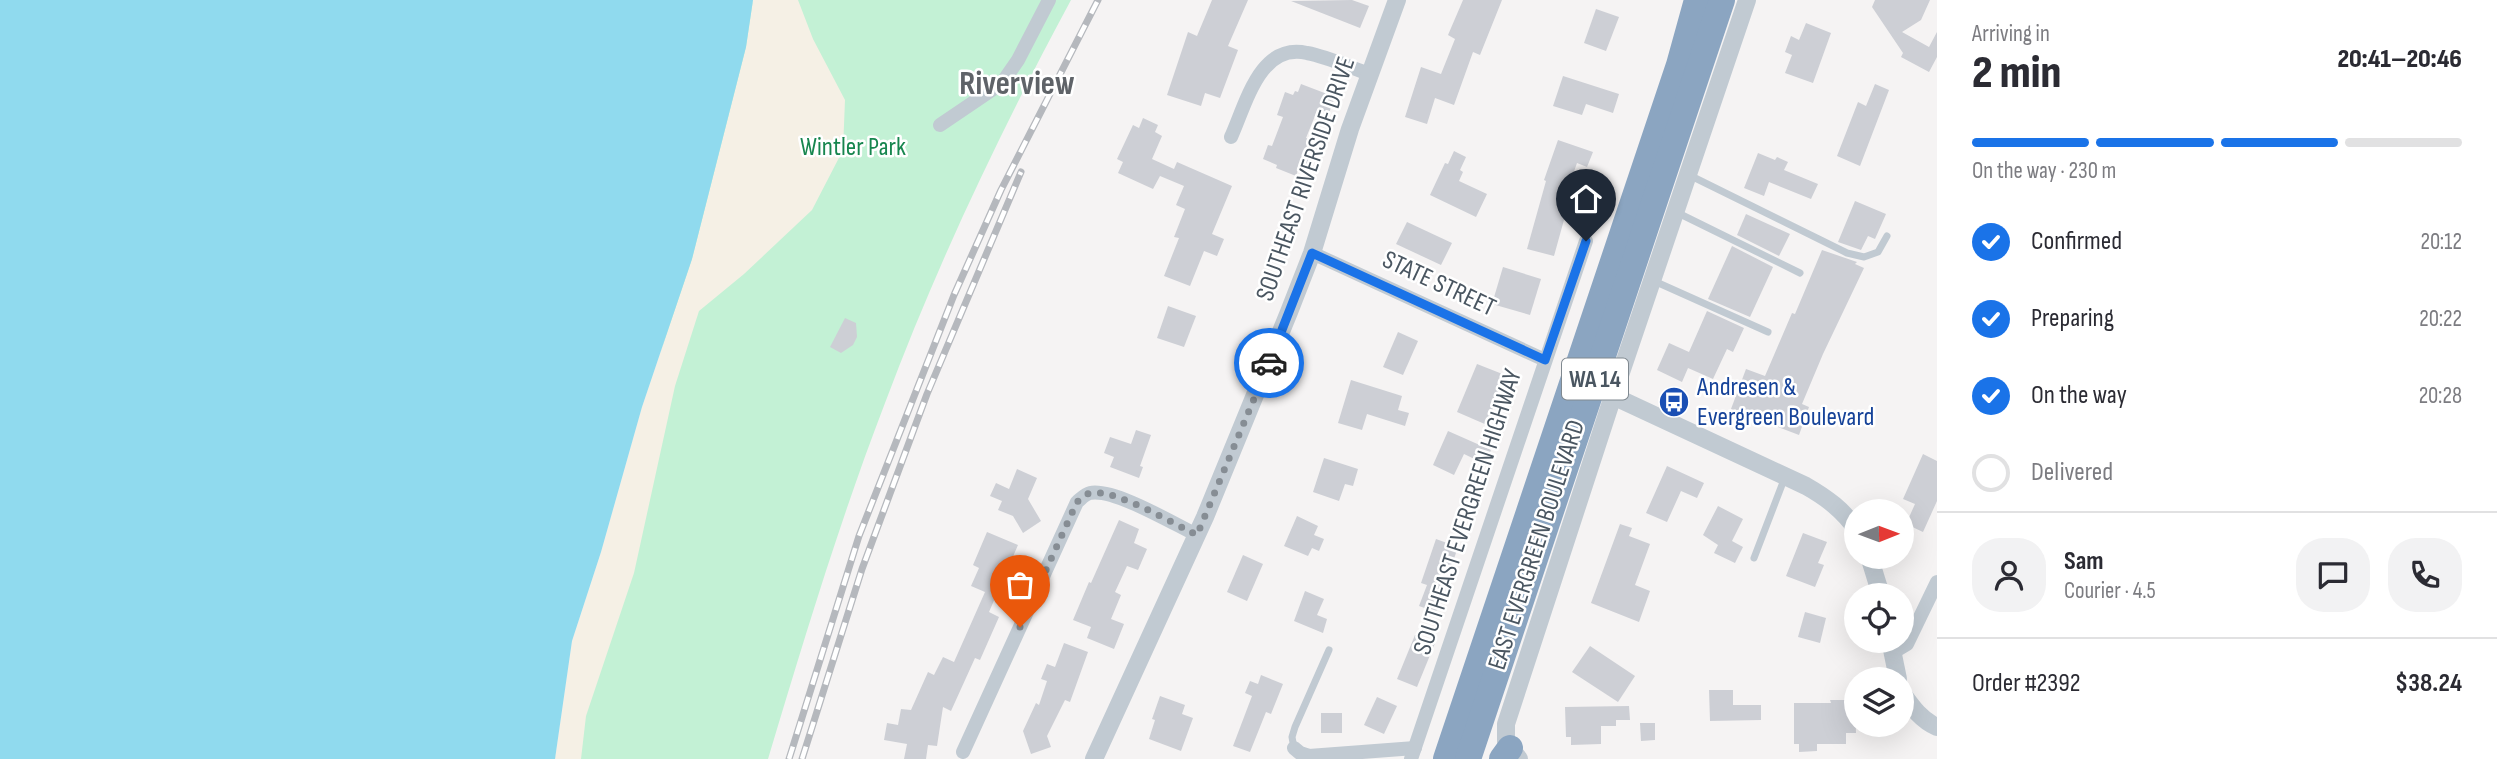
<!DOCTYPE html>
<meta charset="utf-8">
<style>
body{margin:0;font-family:"Sofia Sans Condensed",sans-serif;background:#f2f2f3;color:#2b2b33;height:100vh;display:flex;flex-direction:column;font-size:26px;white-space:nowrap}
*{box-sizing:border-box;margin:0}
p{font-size:23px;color:#7c7c81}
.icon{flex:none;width:38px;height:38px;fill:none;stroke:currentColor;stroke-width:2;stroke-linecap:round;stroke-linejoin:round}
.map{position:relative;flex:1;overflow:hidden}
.panel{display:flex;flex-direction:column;background:#fff;width:560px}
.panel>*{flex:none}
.needle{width:46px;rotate:89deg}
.fabs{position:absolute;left:1844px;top:499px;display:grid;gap:14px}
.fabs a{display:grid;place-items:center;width:70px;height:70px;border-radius:50%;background:#fff;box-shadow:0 7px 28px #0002;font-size:35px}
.pin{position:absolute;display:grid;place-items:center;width:60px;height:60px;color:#fff;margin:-72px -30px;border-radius:50% 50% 50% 0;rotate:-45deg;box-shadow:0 0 7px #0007}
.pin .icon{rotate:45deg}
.courier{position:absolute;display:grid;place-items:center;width:70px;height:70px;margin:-35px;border:5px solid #1a73e8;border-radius:50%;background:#fff;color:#222;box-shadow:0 2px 9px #0007}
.overview em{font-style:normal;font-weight:800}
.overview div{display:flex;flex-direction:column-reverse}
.overview{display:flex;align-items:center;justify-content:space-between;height:119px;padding:0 35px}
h1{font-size:46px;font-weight:800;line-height:52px}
.bar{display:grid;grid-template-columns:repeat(4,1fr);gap:10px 7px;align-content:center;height:84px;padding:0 35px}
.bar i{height:9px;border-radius:5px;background:#e1e1e2}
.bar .current{background:#1a73e8}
.bar p{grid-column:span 4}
.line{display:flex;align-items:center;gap:18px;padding:0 35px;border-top:2px solid #e1e1e2}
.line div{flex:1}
.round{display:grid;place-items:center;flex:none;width:74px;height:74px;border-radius:28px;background:#f2f2f3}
ol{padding:0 35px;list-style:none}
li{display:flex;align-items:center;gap:21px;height:77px}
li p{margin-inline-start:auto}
li .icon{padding:7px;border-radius:50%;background:#1a73e8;color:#fff;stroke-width:4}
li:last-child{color:#7c7c81}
li i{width:38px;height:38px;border:4px solid #e1e1e2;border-radius:50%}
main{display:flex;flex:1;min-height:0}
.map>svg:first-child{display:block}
</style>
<main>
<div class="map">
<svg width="1937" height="759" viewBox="0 0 1937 759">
<rect width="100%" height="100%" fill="#f5f3f3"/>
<path fill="#c3f1d5" d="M753,0H1071C1001,130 937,264 885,403C840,520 804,639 768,759H555Z"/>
<path fill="#f5f0e5" d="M753,0H798L813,39L845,100L843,150L812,210L744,274L699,311L675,386L634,573L586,716L581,759H555L572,641L601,552L642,407L692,259L746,47Z"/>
<path fill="#90daee" d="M0,0H753L746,47L692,259L642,407L601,552L572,641L555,759H0Z"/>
<g fill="#cdcfd5">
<path d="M1212,0H1248L1228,46L1238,50L1220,98L1205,93L1201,106L1167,95L1188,32L1197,36Z"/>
<path d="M1352,0L1369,6L1360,28L1291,1Z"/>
<path d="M1463,0H1502L1480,55L1473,52L1454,105L1435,98L1427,124L1405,117L1421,67L1441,74L1455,39L1448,35Z"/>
<path d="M1875,0H1930L1921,20L1902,32L1929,47L1937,32V57L1929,72L1901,57L1903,53L1872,7Z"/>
<path d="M1596,9L1619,17L1606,51L1584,43Z"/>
<path d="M1806,23L1831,33L1813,83L1785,73L1792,55L1785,52L1791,36L1799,40Z"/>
<path d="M1563,76L1619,94L1613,113L1586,104L1582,115L1553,106Z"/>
<path d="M1301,84L1335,97L1329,113L1322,110L1321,113L1317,111L1306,138L1319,143L1310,168L1300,164L1296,176L1276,168L1277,165L1263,159L1268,145L1272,146L1283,117L1277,115L1285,92L1293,95L1295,91L1298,92Z"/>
<path d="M1875,84L1889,90L1860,166L1837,156L1858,102L1866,106Z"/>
<path d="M1143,118L1158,125L1155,132L1162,136L1152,159L1174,169L1177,162L1232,186L1212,234L1224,239L1217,256L1204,251L1190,286L1164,276L1179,238L1174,237L1185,209L1176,205L1184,186L1160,176L1153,189L1118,173L1123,162L1117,159L1133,125L1139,128Z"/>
<path d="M1558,140L1593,152L1587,167L1577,163L1561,208L1567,209L1554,256L1527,249L1546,181L1544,180Z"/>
<path d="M1454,151L1466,157L1460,170L1463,172L1459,181L1487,194L1476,217L1430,195L1445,163L1448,164Z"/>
<path d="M1758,153L1775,160L1777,157L1788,162L1784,170L1818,184L1811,199L1769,182L1764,196L1744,188Z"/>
<path d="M1855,201L1886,214L1875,239L1868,236L1861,250L1838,242Z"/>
<path d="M1746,214L1790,234L1779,256L1737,235Z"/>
<path d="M1407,222L1452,243L1441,265L1396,244Z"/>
<path d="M1732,246L1773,267L1750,317L1708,299Z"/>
<path d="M1822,250L1857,262L1855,264L1864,268L1823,354L1802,404L1809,407L1799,435L1731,409L1746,369L1765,376L1792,313L1795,314Z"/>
<path d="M1503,267L1541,279L1530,315L1492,304Z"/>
<path d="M1168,306L1196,316L1184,347L1157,338Z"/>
<path d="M1707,311L1744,328L1733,352L1727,349L1713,379L1688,368L1682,382L1657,370L1669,343L1689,352Z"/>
<path d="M845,318L856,323L857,337L853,345L841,353L830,347Z"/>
<path d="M1398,332L1418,341L1403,375L1383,367Z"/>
<path d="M1477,364L1505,375L1487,425L1457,412Z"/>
<path d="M1351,380L1402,396L1398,410L1409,413L1405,426L1367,414L1362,430L1338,423Z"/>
<path d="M1136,430L1151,435L1140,466L1143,467L1139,478L1110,467L1114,457L1104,453L1110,437L1131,444Z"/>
<path d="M1448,431L1491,450L1485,464L1464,454L1454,475L1433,465Z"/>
<path d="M1923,454L1937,461V501L1923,532L1906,524L1915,504L1903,499Z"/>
<path d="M1324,458L1358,469L1353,486L1345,484L1339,501L1313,492Z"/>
<path d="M1667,466L1704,483L1697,498L1681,491L1667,522L1646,513Z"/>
<path d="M1017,469L1037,478L1028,499L1041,521L1023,533L1013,516L998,510L1002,501L990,496L996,483L1009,489Z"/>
<path d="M1718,506L1743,519L1732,541L1743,547L1735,563L1714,553L1718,545L1703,535Z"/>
<path d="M1297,516L1318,526L1314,535L1324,539L1319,551L1312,548L1308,556L1284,546Z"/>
<path d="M1119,520L1139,529L1134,543L1147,549L1138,570L1127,566L1115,592L1121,595L1111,619L1124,624L1114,649L1087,638L1091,627L1073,620L1089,582L1091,583Z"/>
<path d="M1620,524L1632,528L1629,536L1650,544L1635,585L1650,591L1639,622L1591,603Z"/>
<path d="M987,532L1018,545L989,612L999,617L980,660L975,658L951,711L943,707L937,746L928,745L926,759H904L907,744L884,740L887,723L898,725L901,709L911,710L928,672L934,675L943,657L954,662L985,592L971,586L979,568L973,565Z"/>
<path d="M1803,533L1827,542L1818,563L1824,565L1815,587L1786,576Z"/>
<path d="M1436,539L1458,547L1436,612L1419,606L1427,585L1421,583Z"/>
<path d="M1243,555L1263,564L1247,601L1227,592Z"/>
<path d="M1305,591L1324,599L1317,615L1327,619L1323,633L1294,621Z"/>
<path d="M1805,612L1826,618L1820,643L1798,637Z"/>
<path d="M1415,635L1435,643L1417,687L1397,679Z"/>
<path d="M1064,643L1088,652L1070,702L1065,700L1047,736L1051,747L1031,754L1023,731L1036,703L1039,705L1047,681L1041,679L1047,664L1055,667Z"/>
<path d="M1590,646L1635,676L1618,702L1572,672Z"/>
<path d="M1261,675L1283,684L1271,714L1266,712L1250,752L1233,746L1252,696L1245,693L1250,681L1258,684Z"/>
<path d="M1709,690H1733V705H1761V720L1710,721Z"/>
<path d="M1160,696L1185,705L1182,714L1193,718L1181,751L1149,739L1155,720L1152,719Z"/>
<path d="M1377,697L1397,706L1384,734L1364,725Z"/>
<path d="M1830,700H1855L1856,733H1846V744H1817V751L1799,752V744H1794V703H1831Z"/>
<path d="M1629,706L1630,720H1616V726H1601V744L1571,745V737H1566L1565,707Z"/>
<rect x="1321" y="713" width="21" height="20"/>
<path d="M1640,723H1655V740L1641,741Z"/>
</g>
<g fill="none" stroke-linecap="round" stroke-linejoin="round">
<g stroke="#c1cad2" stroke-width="7">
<path d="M1689,175L1847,253L1864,257L1878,252L1887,236"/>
<path d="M1676,212L1800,273"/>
<path d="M1654,281L1768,332"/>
<path d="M1754,558L1785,477"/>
<path d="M1294,748L1292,737L1295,727L1329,650"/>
</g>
<g stroke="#c1cad2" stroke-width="14">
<path d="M940,125L1002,83L1018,60L1049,0"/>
<path d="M1231,137C1246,104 1260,42 1307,53C1328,57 1349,67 1369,74"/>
<path d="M1312,253L1545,360"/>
<path d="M1892,653L1907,644L1937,582"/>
<path d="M1294,748L1300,753L1309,756L1415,748"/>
<path d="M963,752L1077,502C1081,499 1085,494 1090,493C1114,488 1174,524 1197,535"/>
<path d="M1411,759L1586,241"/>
</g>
<g stroke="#c1cad2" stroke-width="18">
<path d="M1613,396L1806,486C1827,498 1843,510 1857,530"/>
<path d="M1869,556L1881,595"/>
<path d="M1890,640L1898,679"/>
<path d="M1902,693C1912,707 1921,720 1937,727"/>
<path d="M1094,759L1205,517L1289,312L1312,253L1350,129L1397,0"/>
<path d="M1519,759L1506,742V724L1613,396L1747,0"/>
</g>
<g stroke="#8ba5c1" stroke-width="26">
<path d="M1446,759L1679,65L1697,0"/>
<path d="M1468,759L1722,0"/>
<path d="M1502,759L1510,748"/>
</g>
<g stroke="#b5b8bd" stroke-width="7">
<g id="rail">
<path d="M789,759L859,536L954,295L1001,190L1098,0"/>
<path d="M802,759L862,569L927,394L1021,172"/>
</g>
</g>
<use href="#rail" stroke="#fff" stroke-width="4.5" stroke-dasharray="13" stroke-linecap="butt"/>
</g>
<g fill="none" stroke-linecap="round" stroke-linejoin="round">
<path stroke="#868d94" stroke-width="7" stroke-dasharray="0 12.6" d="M1020,627L1077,502C1081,499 1085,494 1090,493C1114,488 1174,524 1197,535L1269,363"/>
<path stroke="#1a73e8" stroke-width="9" d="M1269,363L1312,253L1545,360L1586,241"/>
</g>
<defs>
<g id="bus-disc" transform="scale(1.575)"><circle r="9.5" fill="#1a4fb4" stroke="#fff"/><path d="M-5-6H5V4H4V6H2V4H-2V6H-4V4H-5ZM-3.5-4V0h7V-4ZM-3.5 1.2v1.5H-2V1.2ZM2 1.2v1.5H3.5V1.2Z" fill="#fff"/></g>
</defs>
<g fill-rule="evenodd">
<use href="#bus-disc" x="1674" y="402"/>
</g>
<g text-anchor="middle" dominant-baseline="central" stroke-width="5" stroke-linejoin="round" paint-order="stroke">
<rect fill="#fff" stroke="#808990" stroke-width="2" x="1562" y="358.5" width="66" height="41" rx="5"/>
<g font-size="24" font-weight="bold" fill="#4a5661">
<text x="1595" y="379">WA 14</text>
</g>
<g font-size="26" fill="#17864f" stroke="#fff">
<text x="853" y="147">Wintler Park</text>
</g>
<g font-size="26" fill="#4a5661" stroke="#fff">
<text transform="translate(1306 179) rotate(-71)">SOUTHEAST RIVERSIDE DRIVE</text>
<text transform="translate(1439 284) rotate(25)">STATE STREET</text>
<text transform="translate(1468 512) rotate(-72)">SOUTHEAST EVERGREEN HIGHWAY</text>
<text transform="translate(1537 545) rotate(-72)">EAST EVERGREEN BOULEVARD</text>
</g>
<g font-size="26" fill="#164399" stroke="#fff" text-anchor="start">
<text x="1697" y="387">Andresen &amp;<tspan x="1697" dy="30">Evergreen Boulevard</tspan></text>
</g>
<g font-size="33" font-weight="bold" fill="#5f6368" stroke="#fff">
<text x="1017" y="84">Riverview</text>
</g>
</g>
</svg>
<div class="fabs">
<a><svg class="needle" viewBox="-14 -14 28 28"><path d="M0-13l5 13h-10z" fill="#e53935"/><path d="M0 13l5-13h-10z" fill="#7c7c81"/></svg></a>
<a><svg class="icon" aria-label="locate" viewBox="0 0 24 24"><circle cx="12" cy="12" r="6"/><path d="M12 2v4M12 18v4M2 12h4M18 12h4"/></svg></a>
<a><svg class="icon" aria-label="layers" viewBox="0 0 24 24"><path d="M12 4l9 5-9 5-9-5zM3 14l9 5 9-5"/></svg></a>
</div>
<div class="pin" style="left:1020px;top:627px;background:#ea580c"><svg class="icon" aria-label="bag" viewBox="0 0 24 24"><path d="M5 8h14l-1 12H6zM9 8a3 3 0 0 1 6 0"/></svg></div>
<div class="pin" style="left:1586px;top:241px;background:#1f2937"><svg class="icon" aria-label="home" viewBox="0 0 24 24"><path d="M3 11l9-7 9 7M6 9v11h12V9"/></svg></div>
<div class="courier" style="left:1269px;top:363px"><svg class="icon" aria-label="car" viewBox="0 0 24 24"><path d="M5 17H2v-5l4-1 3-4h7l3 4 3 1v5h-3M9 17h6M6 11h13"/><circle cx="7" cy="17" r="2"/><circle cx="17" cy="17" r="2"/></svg></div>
</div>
<section class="panel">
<div class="overview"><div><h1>2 min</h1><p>Arriving in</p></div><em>20:41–20:46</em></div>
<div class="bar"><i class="current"></i><i class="current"></i><i class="current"></i><i></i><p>On the way · 230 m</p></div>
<ol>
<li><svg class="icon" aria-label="check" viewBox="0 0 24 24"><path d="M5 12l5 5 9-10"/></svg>Confirmed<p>20:12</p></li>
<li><svg class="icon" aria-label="check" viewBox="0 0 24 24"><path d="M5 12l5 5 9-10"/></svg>Preparing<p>20:22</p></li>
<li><svg class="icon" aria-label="check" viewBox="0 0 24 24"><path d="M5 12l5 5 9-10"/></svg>On the way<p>20:28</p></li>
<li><i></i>Delivered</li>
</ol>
<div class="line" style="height:126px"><a class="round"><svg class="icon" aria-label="person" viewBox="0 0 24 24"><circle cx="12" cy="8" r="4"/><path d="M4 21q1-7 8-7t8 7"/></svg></a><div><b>Sam</b><p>Courier · 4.5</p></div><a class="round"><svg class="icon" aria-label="chat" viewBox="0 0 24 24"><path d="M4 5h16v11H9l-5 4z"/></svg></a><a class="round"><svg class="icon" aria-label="phone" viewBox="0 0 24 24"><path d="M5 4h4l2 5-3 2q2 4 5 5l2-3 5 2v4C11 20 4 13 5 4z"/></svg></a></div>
<div class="line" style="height:91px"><div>Order #2392</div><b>$38.24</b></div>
</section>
</main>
